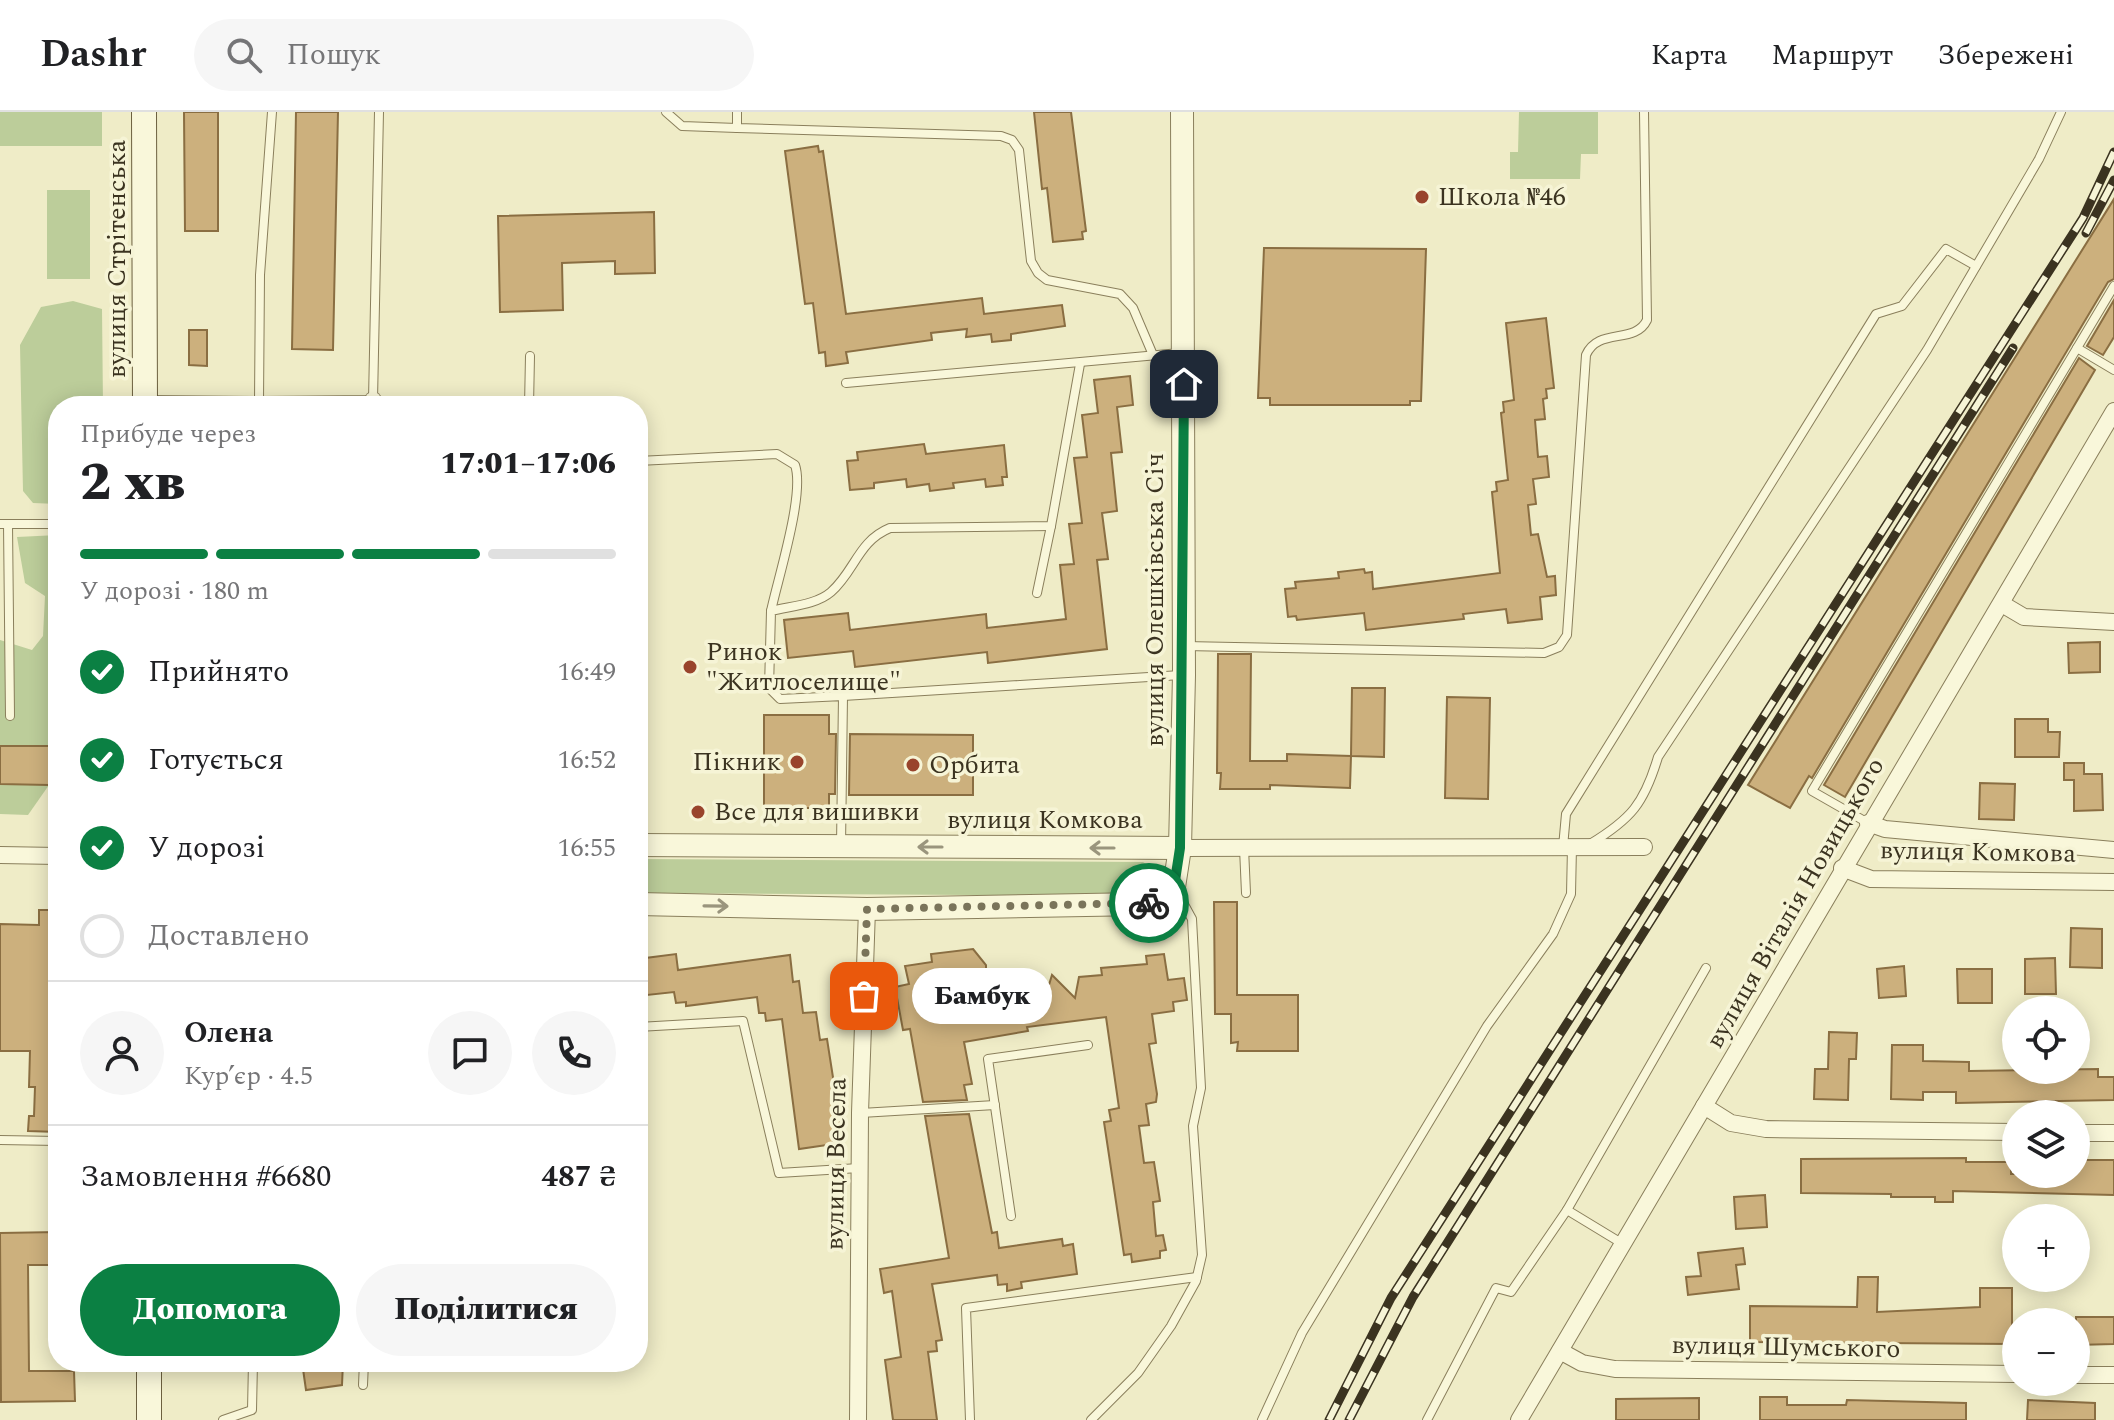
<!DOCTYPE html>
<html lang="uk">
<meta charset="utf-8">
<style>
body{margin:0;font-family:Spectral,serif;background:#f6f6f6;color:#202124;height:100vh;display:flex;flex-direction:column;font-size:30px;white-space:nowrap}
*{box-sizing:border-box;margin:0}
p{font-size:26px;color:#757577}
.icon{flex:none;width:44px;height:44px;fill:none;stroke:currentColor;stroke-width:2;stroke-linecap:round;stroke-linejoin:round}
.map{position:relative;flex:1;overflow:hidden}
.details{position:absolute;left:48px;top:284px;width:600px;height:976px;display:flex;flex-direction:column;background:#fff;border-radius:32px;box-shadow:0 4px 20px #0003}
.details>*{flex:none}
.fabs{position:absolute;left:2002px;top:884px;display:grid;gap:16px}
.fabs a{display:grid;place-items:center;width:88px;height:88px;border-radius:50%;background:#fff;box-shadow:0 4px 20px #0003;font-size:40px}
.pin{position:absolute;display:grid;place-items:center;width:68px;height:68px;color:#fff;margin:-34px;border-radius:16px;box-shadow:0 4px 12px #0006}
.courier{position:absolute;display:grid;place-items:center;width:80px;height:80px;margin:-40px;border:6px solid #0b8043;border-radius:50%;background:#fff;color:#222;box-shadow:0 2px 10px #0007}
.bubble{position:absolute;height:56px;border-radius:28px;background:#fff;box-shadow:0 4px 20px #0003;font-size:26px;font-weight:800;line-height:56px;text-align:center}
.head em{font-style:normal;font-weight:800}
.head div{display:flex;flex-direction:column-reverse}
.head{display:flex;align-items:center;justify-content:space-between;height:136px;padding:0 32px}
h1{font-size:52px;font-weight:800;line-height:60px}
.bar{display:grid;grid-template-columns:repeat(4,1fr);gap:12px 8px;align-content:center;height:96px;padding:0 32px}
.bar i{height:10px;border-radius:6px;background:#e0e0e0}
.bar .active{background:#0b8043}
.bar p{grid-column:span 4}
.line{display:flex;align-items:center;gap:20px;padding:0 32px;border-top:2px solid #e0e0e0}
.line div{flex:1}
.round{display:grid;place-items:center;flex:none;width:84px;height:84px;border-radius:42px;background:#f6f6f6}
ol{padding:0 32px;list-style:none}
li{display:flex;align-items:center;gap:24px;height:88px}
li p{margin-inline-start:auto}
li .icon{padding:8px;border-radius:50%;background:#0b8043;color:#fff;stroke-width:4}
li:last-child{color:#757577}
li i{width:44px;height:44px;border:4px solid #e0e0e0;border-radius:50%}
.cta{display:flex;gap:16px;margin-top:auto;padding:16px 32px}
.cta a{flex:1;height:92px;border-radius:48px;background:#0b8043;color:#fff;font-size:32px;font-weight:800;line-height:92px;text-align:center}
.cta a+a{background:#f6f6f6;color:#202124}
header{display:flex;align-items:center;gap:48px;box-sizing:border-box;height:112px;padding:0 40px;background:#fff;border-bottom:2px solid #e0e0e0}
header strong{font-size:38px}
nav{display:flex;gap:44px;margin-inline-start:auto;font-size:28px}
.search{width:560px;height:72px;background:#f6f6f6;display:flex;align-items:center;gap:20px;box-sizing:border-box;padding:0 28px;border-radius:44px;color:#757577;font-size:30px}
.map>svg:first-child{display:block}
</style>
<header>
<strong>Dashr</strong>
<div class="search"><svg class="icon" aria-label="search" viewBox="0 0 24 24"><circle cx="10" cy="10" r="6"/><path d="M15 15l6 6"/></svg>Пошук</div>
<nav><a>Карта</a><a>Маршрут</a><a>Збережені</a></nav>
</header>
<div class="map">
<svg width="2114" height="1308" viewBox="0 0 2114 1308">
<rect width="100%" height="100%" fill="#efecc7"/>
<g fill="#bccd9a">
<rect x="0" y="0" width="102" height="34"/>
<path d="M1519,0H1598V42H1581L1580,67H1510V40H1518Z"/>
<rect x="47" y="78" width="43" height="89"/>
<path d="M73,189L102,197L103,294H58V392L33,391L23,379L20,233L41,195Z"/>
<path d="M58,423V595L49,596L50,634H0V528L32,538L43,524L45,484L25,471L17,425Z"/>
<path d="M0,672L49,673L28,703L0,702Z"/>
<path d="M638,747L1143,750C1160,759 1158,775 1142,784L638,781Z"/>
</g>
<g fill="#ccb07d" stroke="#8a6e42" stroke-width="2">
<path d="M184,0H218V119H185Z"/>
<path d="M296,0H338L333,238L292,237Z"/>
<path d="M1034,0H1071L1086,119L1082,120L1083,127L1053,130L1047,76L1042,77Z"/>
<path d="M818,34L819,40L823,39L846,202L982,186L984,202L1062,193L1065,214L1011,222V228L992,230L991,222L966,225L967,217L931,221L932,228L846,240L848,251L826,254L825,240L819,241L813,191L805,192L785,39Z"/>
<path d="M2114,87V167L2108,170L1812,666L1809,664L1790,696L1748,673Z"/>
<path d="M654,100L655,161L615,162V149L562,151L563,198L500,200L498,104Z"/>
<path d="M1264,136L1426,137L1421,289H1410V293H1270V286H1258Z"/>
<path d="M2114,188V225L2103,243L2087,234Z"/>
<path d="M1546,206L1554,276L1546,277L1547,286L1543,287L1545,307L1535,308L1538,345L1547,344L1549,365L1533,367L1536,392L1528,393L1531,423L1538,422L1547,465L1555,464L1556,483L1540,485L1542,507L1508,511L1506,497L1463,502L1464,507L1366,518L1364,501L1297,508L1296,504L1288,505L1285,477L1296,476L1295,470L1339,466L1338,460L1364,457L1365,461L1372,460L1373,477L1500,461L1492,380L1497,379L1496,370L1508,368L1501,301L1504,300L1503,290L1514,288L1506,211Z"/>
<path d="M189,218H207V254L189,253Z"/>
<path d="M2079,246L2095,258L1845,685L1824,673Z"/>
<path d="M1130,264L1133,293L1117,295L1122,340L1111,341L1117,399L1102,401L1108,447L1097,448L1107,537L988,551L987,540L855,555L853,539L788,546L784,508L848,501L850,518L986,502L987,516L1066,507L1060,453L1074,452L1069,412L1082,411L1074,346L1087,345L1082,303L1098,301L1094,268Z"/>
<path d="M924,332L926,342L1004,333L1007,365H1002L1003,373L986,375L985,367L953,371L954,376L930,379L929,372L907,375L906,367L874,371V376L850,378L847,349L858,348L857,340Z"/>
<path d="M2100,530V560L2069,561L2068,531Z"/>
<path d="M1218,542H1251L1250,649H1287V642L1351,644L1350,676L1270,673V677H1220L1221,661H1217Z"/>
<path d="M1352,576H1385L1384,645L1351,644Z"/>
<path d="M1447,585L1490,586L1488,687L1445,686Z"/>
<path d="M764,603H829V622H836L835,682H829V696H764Z"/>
<path d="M2015,607H2048V620H2060L2059,645H2015Z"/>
<path d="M850,622L973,623V683H849Z"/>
<path d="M0,634H50L49,673L0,672Z"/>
<path d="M2064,651H2084V662H2102L2103,698L2074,699V668H2064Z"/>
<path d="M1980,671L2015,672L2014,708L1979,707Z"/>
<path d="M1214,790H1237V883H1298V939H1237L1238,930L1231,931V902H1215Z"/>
<path d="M39,798H58V1020L28,1019L29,1004H34L35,975H29L30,939H0V812L39,813Z"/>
<path d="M2071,816L2102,817V856L2070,855Z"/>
<path d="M973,837L986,853V885L1018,880L1025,868L1041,899L1052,863L1075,886L1079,865L1102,863L1101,856L1147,852L1146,844L1164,842L1168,868L1184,866L1187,888L1173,890L1174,899L1152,902L1156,931L1149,932L1157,982L1156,990L1146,992L1149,1013L1139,1014L1144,1051L1154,1050L1160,1089L1153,1090L1156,1124L1163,1123L1166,1138L1160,1139V1146L1132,1150L1131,1142L1124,1143L1104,1010L1111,1009L1109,998L1119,996L1106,905L1027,915L1028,919L964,930L972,972L964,973L967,988L923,990L910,917L903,918L895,875L909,872L905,854L932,850L931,842Z"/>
<path d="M676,842L678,858L790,843L793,870L799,869L803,901L816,900L820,928L827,927L842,1023L833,1025L834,1032L799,1037L782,907L766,909L765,901H759L757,885L686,894V890L676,891L674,880L638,884V847Z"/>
<path d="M2055,846L2056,882H2025V847Z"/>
<path d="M1904,854L1906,884L1879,886L1877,857Z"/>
<path d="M1957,857H1992V891H1958Z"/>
<path d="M1829,920L1857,921L1856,947H1849L1848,988L1814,987L1815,957H1828Z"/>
<path d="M1892,933H1923V949L1969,950V959L2098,957V965H2114V988L1956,991V980H1923V988L1891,987Z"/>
<path d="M969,1002L992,1121L997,1120L999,1136L1062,1127L1063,1134L1073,1132L1077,1162L1021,1170L1022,1176L1007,1179V1172L998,1173L997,1163L932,1172L942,1228L936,1229L937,1239L928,1240L937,1308H893L885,1248L901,1245L892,1179L884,1181L880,1157L949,1146L925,1004Z"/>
<path d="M1966,1046V1050H2011V1062H2076V1048H2114V1083L1953,1079V1090H1935V1085H1891V1082L1801,1081V1047Z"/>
<path d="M1765,1083L1767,1115L1736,1117L1734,1085Z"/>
<path d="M58,1120V1153H28L29,1259H74L75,1289L1,1290L0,1121Z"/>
<path d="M1743,1136L1745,1152L1736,1153L1739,1177L1688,1183L1686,1165L1701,1164L1698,1141Z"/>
<path d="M1858,1165H1878L1877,1200L1980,1195V1176H2012V1232L1750,1230V1194L1857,1195Z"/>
<path d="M2076,1205H2114V1232L2076,1233Z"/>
<path d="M302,1250H343L342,1273L306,1278Z"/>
<path d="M1760,1285H1787V1293H1846L1847,1288L1966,1291V1308H1760Z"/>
<path d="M1699,1286V1308H1616V1287Z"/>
<path d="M2028,1288L2095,1291V1308H2027Z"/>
</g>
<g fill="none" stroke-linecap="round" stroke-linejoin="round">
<g stroke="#8a7f5c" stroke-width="10">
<g id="service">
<path d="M666,0L682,14L737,16"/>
<path d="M737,0V16L1001,24L1012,28L1019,38L1031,149L1038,161L1047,168L1120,182L1133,196L1153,243"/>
<path d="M2077,236L2114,174"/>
<path d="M846,271L1180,241"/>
<path d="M149,288L259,289L260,163L272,0"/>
<path d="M374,288L416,294"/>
<path d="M259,294V289L373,288L379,0"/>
<path d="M529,294L530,244"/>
<path d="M638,349L777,342L795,353C805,382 778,466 771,499"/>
<path d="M0,412H58"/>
<path d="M8,412L10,604"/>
<path d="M1037,481L1051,414"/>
<path d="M1185,534L1544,541L1559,535L1567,523L1586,243C1598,215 1635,233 1647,208L1644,0"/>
<path d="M843,584L1181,563"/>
<path d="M1868,711L1812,679L2077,236L2114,258"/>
<path d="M1590,732C1631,707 1644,692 1658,645L1927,238L2039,47L2061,0"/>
<path d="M841,734L843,584L780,587L769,576L771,499C790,494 816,493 831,480C855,459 858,429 890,416L1051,414L1080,252"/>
<path d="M1563,735L1566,702L1876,202L1902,194L1946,137L1976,154"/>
<path d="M1244,736L1246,781"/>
<path d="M638,915L743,909L779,1061L859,1056"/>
<path d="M861,1001L995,993"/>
<path d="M0,1028L58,1029"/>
<path d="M1567,1098L1706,856"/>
<path d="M1011,1104L988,947L1088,933"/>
<path d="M363,1273L364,1250"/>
<path d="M223,1308L252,1298L253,1250"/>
<path d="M970,1308L966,1196L1197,1165"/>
<path d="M1091,1308L1138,1261L1171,1214L1196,1169L1202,1143L1193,1014L1201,976L1192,807L1175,776"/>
<path d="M1262,1308L1302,1221L1487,914L1553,822L1571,782L1572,735"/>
<path d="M1427,1308L1496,1176L1511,1180L1567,1098L1623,1132"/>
</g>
</g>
<g stroke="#8a7f5c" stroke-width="18">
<g id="minor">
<path d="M373,288V294"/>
<path d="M2002,492L2024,505L2114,510"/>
<path d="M1868,711L1885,717L2114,738"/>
<path d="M1180,736L1644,735"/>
<path d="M0,743L58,744"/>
<path d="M1842,756L1871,767L2114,770"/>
<path d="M1704,994L1731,1011L1766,1017L2016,1020"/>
<path d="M2076,1021H2114"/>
<path d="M1560,1239L1582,1251L1615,1257L2016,1262"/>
<path d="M2076,1263H2114"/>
<path d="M858,1308L860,1001L867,797"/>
<path d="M1519,1308L2114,299"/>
</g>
</g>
<g stroke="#8a7f5c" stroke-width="24">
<g id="tertiary">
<path d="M638,733L1180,736"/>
<path d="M638,792L867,797L1142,792L1155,789L1174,775L1180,736L1184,563L1182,0"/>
</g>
</g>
<g stroke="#6c603f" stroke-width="26">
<g id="secondary">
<path d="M144,0L145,294"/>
<path d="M149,1250V1308"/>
</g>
</g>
<use href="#service" stroke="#f9f7da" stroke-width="8"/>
<use href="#minor" stroke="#f9f7da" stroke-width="16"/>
<use href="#tertiary" stroke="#f9f7da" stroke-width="22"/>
<use href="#secondary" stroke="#f9f7da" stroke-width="24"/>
<g stroke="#3b3320" stroke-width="9">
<g id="rail">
<path d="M2086,121L2114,68"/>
<path d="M1329,1308L1391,1186L2083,106L2114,40"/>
<path d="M1349,1308L1413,1185L2013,236"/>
</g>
</g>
<use href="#rail" stroke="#f6f4d6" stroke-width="6" stroke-dasharray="18" stroke-linecap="butt"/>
</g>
<defs><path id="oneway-shaft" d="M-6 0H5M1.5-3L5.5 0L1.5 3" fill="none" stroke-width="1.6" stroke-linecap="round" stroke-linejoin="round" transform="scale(2)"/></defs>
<g stroke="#9a957d">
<use href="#oneway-shaft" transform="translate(930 735) rotate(-180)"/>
<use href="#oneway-shaft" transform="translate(1102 736) rotate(180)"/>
<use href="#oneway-shaft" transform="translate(716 794) rotate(1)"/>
</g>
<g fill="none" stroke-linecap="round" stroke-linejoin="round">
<path stroke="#7a745a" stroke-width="8" stroke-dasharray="0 14.4" d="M864,884L867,797L1149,791"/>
<path stroke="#0b8043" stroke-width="10" d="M1149,791L1174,775L1180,736L1184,272"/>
</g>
<g fill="#99442c" stroke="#f6f4d6" stroke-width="3">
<circle cx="1422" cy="85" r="8"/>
<circle cx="690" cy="555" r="8"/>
<circle cx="797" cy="650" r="8"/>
<circle cx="913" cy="653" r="8"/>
<circle cx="698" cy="700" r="8"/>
</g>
<g text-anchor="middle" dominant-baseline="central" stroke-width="7" stroke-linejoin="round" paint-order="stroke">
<g font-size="26" fill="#3b3320" stroke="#f6f4d6" text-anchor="start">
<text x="1438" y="85">Школа №46</text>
<text x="706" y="540">Ринок<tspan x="706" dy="30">"Житлоселище"</tspan></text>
<text x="781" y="650" text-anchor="end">Пікник</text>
<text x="929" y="653">Орбита</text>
<text x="714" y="700">Все для вишивки</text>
</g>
<g font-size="26" fill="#3b3320" stroke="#f6f4d6">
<text transform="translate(117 147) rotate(-90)">вулиця Стрітенська</text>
<text transform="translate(1155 488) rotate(-90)">вулиця Олешківська Січ</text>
<text x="1045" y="708">вулиця Комкова</text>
<text transform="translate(1978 740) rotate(1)">вулиця Комкова</text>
<text transform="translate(1795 791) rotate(-60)">вулиця Віталія Новицького</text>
<text transform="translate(836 1052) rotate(-89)">вулиця Весела</text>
<text transform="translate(1786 1235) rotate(1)">вулиця Шумського</text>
</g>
</g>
</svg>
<div class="fabs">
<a><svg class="icon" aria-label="locate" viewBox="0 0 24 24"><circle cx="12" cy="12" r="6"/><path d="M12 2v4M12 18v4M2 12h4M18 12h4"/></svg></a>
<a><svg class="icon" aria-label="layers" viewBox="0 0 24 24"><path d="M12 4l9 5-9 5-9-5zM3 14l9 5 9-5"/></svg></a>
<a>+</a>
<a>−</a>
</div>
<div class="pin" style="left:864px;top:884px;background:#ea580c"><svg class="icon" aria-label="bag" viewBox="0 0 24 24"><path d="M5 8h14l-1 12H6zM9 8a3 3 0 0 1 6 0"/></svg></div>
<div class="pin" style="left:1184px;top:272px;background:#1f2937"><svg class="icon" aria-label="home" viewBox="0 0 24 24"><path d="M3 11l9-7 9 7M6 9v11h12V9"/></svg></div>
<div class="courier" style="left:1149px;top:791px"><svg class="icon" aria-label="bike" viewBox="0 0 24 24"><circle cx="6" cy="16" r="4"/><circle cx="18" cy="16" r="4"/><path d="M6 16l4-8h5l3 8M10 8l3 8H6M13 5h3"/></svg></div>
<div class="bubble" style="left:912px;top:856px;width:140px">Бамбук</div>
<section class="details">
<div class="head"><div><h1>2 хв</h1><p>Прибуде через</p></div><em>17:01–17:06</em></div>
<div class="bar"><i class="active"></i><i class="active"></i><i class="active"></i><i></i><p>У дорозі · 180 m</p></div>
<ol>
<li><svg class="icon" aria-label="check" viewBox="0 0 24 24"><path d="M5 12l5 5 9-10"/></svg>Прийнято<p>16:49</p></li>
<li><svg class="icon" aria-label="check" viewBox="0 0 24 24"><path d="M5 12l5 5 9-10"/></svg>Готується<p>16:52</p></li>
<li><svg class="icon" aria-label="check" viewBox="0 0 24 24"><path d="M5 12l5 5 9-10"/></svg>У дорозі<p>16:55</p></li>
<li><i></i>Доставлено</li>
</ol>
<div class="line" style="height:144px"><a class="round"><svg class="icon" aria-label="person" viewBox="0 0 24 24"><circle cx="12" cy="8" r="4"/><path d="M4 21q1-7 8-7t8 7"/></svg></a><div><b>Олена</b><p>Кур’єр · 4.5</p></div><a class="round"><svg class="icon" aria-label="chat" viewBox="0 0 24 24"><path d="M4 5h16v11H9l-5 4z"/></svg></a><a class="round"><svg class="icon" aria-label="phone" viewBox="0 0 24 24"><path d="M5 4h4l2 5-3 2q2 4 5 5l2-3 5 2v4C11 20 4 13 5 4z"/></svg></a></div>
<div class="line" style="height:104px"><div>Замовлення #6680</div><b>487 ₴</b></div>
<div class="cta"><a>Допомога</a><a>Поділитися</a></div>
</section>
</div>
